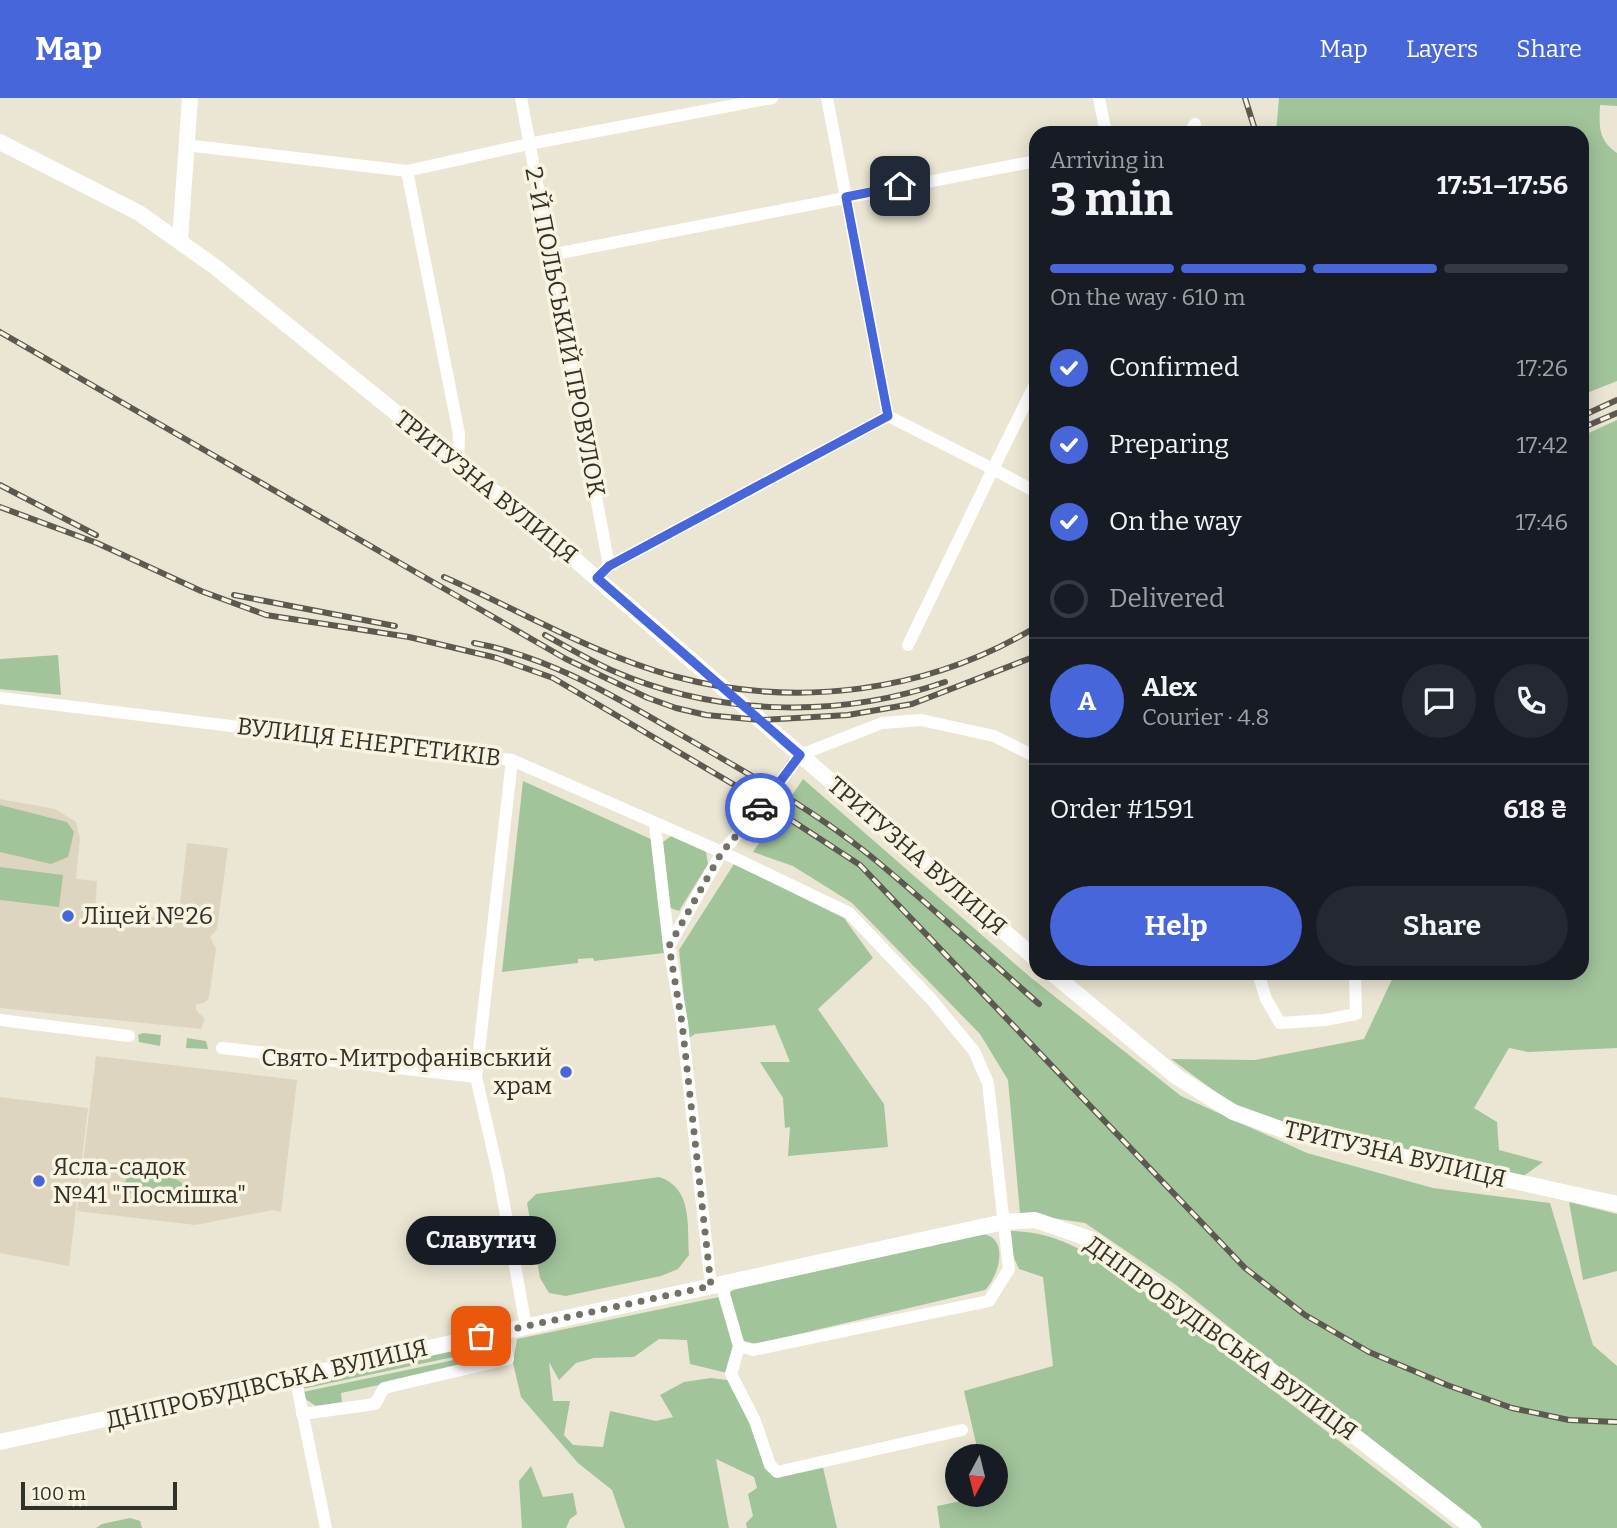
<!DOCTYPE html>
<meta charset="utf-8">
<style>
body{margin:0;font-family:Bitter,serif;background:#242831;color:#f1f3f6;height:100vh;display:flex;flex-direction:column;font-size:26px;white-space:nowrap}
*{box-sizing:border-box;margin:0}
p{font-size:23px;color:#9ea1a6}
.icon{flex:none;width:38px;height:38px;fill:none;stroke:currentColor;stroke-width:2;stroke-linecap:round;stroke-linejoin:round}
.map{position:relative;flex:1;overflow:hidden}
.side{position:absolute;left:1029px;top:28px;width:560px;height:854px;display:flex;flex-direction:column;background:#171b24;border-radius:21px;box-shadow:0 4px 18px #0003}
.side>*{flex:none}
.needle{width:46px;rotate:187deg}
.controls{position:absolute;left:945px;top:1346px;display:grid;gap:14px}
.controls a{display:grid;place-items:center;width:63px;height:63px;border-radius:50%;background:#171b24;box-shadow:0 4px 18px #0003;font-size:35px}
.scale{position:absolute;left:21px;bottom:18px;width:156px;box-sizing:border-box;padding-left:7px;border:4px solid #323129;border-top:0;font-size:19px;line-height:24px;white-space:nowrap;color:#323129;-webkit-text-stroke:5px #f8f4e1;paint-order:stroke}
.pin{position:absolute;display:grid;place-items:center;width:60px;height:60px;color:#fff;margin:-30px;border-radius:14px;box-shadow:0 4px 10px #0006}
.courier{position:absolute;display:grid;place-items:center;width:70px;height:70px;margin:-35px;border:5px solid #4666d9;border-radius:50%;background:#fff;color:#222;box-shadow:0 2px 9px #0007}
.bubble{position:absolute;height:49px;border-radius:24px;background:#171b24;box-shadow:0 4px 18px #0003;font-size:23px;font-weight:700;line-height:49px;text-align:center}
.headline em{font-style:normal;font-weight:700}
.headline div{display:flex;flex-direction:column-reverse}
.headline{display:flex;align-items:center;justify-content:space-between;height:119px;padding:0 21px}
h1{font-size:46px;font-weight:700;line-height:52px}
.bar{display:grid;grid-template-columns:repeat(4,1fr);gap:10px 7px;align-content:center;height:84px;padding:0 21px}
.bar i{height:9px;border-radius:5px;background:#363941}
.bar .on{background:#4666d9}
.bar p{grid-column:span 4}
.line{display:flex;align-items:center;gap:18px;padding:0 21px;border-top:2px solid #363941}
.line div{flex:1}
.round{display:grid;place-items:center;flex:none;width:74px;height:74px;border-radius:37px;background:#242831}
ol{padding:0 21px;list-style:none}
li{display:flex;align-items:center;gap:21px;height:77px}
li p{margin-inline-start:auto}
li .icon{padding:7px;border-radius:50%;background:#4666d9;color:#fff;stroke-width:4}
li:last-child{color:#9ea1a6}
li i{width:38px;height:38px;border:4px solid #363941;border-radius:50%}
.button{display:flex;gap:14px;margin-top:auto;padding:14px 21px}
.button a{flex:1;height:80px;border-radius:42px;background:#4666d9;color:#fff;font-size:28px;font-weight:700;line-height:80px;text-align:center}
.button a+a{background:#242831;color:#f1f3f6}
header{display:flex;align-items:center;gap:42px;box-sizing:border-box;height:98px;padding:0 35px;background:#4666d9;color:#fff}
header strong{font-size:33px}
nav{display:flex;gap:38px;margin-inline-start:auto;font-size:24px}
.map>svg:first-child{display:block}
</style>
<header>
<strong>Map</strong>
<nav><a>Map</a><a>Layers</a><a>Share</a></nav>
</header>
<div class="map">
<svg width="1617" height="1430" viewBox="0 0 1617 1430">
<rect width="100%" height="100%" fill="#ebe6d3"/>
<g fill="#ddd5c0">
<path d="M0,701L55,711L76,724L80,740L76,781L97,783L95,814L178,822L187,745L228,750L217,831L210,839L216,851L209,900L204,905L196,906V912L205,921L201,931L0,910Z"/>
<path d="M96,958L297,982L281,1114L273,1112L195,1127L77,1113Z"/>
<path d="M0,999L88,1010L69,1168L0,1155Z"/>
</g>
<g fill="#a2c49b">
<path d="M1279,0H1617V8L1600,7C1599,28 1598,42 1617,55V283L1582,297V35H1276Z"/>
<path d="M1617,322V950L1528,954L1509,950L1474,1010L1497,1024L1499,1052L1543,1064L1521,1080L1285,1025L1232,1006L1171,961L1255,962L1364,941L1395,875H1582V338Z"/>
<path d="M58,557L61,597L0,591V561Z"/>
<path d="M803,681L1030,879L1181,998L1307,1055L1433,1090L1550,1105L1593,1247L1617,1268V1430H1483L1176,1187L1085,1125L1020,1115L1008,982L980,936L852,805L793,768L753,754Z"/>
<path d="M523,683L653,742L664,855L594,863L593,860L578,861V865L502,874Z"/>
<path d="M0,707L67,724L74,734L68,759L51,766L0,754Z"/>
<path d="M671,738L706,754L708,766L679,813L670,810L663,744Z"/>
<path d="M734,766L844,820L873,860L818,911L884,1006L888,1049L788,1058L790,1029L785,1030L783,1000L760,964H790L775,927L695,936L688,941L679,852Z"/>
<path d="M0,769L63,777L59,809L0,802Z"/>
<path d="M143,935L161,937L160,948L139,944L138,937Z"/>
<path d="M187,940L206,943L208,951L186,950Z"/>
<path d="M135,1073C155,1076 189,1075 189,1102L182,1108L175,1107L168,1094L159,1088L141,1096L129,1095L125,1087L126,1080Z"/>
<path d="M659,1079C693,1090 687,1127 689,1157L678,1171L661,1178L566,1198L549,1195L540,1180L527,1105L536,1096Z"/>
<path d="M1569,1104L1617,1116V1173L1583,1182Z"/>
<path d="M1010,1133C1054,1133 1086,1153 1122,1177L1453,1430H940L937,1408L996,1396V1358H979L964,1293L1053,1268L1043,1179L1019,1171L1013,1158Z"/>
<path d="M982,1136C1010,1139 999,1178 985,1192L757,1246L741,1243L727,1198L733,1192Z"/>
<path d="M724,1198L739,1248L731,1276L690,1266L687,1242L659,1241L634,1259L594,1260L576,1265L559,1282L549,1264L553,1303H570L564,1337L573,1347L603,1349L610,1313L656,1323L673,1319L660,1297L684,1284L711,1280L735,1283L777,1374L822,1365L837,1430H747L746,1425L753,1418L748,1396L757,1390L754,1379L716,1361L729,1430H625L612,1392L578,1365L521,1299L513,1265L517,1241Z"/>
<path d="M498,1243L501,1249L302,1291L305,1285Z"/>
<path d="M501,1252L496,1262L341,1295L342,1304L316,1308L304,1300L303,1294Z"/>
<path d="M531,1368L543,1399L573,1395L577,1416L570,1421L566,1430H522L519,1383Z"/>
<path d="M130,1420L140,1423L142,1430H96L102,1426Z"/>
</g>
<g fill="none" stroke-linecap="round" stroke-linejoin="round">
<g stroke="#fff" stroke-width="12">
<path d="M521,0L609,468"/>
<path d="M827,0L888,318"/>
<path d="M1099,0L1106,35"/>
<path d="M1189,35L1195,26"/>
<path d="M185,47L407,73L529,46L772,0"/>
<path d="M407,73L459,336L458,364"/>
<path d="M550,157L1036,63"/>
<path d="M597,480L609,468L888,318L993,371L1036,284"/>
<path d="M908,547L993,371L1036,394"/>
<path d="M0,600L512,662L722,754L849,815L931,901L974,953L988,985L1009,1171L989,1203L753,1252L739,1248"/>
<path d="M512,662L476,979L499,1079L526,1229"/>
<path d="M655,727L669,848"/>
<path d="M1258,875L1266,901L1280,925L1325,922L1356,916L1355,875"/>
<path d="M0,922L129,938"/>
<path d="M222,950L476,979"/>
<path d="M721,1186L739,1248L731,1276L755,1323L770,1367L777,1374L962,1332"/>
<path d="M711,1188L682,925L669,848L722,754L765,705L800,657L882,625L921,622L994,638L1036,659"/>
<path d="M295,1278L326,1430"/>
<path d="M302,1316L375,1306L384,1290L508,1261L503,1234"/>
</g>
<g stroke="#fff" stroke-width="16">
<path d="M0,44L139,115L214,168L535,427L1036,861"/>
<path d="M180,142L190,0"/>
<path d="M1052,875L1177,979L1233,1014L1283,1032L1617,1106"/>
<path d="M0,1344L1004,1124L1035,1122L1093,1142L1235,1245L1473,1430"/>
</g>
<g stroke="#5c5a50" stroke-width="6">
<g id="rail">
<path d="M1245,0L1256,35"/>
<path d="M0,234L566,561L648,600L676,610L706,617L760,622L848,617L912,606L1036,558"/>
<path d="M1582,318L1617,302"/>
<path d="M1582,330L1617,315"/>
<path d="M0,387L96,437"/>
<path d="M0,409L97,445L201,493L266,517L409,539L497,560L553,580L765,705L860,767L1245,1170L1305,1217L1369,1254L1447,1287L1512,1310L1569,1322L1617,1324"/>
<path d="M444,479C519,512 593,556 673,578C795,611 927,595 1036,529"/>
<path d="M234,497L395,528"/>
<path d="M545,537C567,549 589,562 611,572C715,618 838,621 945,584"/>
<path d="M474,545C546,558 608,595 671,631C738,670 808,708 868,756C927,804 982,856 1039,906"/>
</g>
</g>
<use href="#rail" stroke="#f8f4e1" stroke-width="3.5" stroke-dasharray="10" stroke-linecap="butt"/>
</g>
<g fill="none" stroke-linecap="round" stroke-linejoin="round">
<path stroke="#737064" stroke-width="7" stroke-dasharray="0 12.6" d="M481,1238L711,1188L682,925L669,848L722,754L760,710"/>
<path stroke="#4666d9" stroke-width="9" d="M760,710L800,657L597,480L609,468L888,318L846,99L900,88"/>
</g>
<g fill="#4666d9" stroke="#f8f4e1" stroke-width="2.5">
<circle cx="68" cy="818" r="7"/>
<circle cx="566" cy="974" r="7"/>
<circle cx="39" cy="1083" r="7"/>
</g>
<g text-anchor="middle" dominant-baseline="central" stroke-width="7" stroke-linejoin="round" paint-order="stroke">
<g font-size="24" fill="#323129" stroke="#f8f4e1">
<text transform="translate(565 234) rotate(79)">2-Й ПОЛЬСЬКИЙ ПРОВУЛОК</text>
<text transform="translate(486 389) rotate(39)">ТРИТУЗНА ВУЛИЦЯ</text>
<text transform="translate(369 644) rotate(7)">ВУЛИЦЯ ЕНЕРГЕТИКІВ</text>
<text transform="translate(917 758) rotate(41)">ТРИТУЗНА ВУЛИЦЯ</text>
<text transform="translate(1395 1056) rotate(13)">ТРИТУЗНА ВУЛИЦЯ</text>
<text transform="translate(1221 1240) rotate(36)">ДНІПРОБУДІВСЬКА ВУЛИЦЯ</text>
<text transform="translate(267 1286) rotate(-13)">ДНІПРОБУДІВСЬКА ВУЛИЦЯ</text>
</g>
<g font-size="24" fill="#323129" stroke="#f8f4e1" text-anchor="start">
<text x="82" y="818">Ліцей №26</text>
<text x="552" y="960" text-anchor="end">Свято-Митрофанівський<tspan x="552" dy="28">храм</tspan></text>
<text x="53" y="1069">Ясла-садок<tspan x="53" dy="28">№41 "Посмішка"</tspan></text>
</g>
</g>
</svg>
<div class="controls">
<a><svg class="needle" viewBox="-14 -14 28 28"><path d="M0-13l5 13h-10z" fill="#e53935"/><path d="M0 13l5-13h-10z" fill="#9ea1a6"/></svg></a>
</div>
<div class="scale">100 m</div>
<div class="pin" style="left:481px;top:1238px;background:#ea580c"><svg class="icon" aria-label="bag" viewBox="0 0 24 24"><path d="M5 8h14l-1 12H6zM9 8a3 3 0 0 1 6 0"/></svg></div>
<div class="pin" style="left:900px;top:88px;background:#1f2937"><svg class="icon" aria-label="home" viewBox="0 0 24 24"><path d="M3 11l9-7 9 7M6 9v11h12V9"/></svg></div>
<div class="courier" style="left:760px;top:710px"><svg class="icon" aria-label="car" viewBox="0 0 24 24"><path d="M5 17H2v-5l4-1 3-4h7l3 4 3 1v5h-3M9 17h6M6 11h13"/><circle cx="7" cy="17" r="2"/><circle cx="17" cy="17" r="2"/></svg></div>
<div class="bubble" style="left:406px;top:1118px;width:150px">Славутич</div>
<section class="side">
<div class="headline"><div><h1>3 min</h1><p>Arriving in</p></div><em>17:51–17:56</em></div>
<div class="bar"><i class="on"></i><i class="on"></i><i class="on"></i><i></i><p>On the way · 610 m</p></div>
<ol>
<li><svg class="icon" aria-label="check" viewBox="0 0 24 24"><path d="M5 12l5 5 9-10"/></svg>Confirmed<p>17:26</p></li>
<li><svg class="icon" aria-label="check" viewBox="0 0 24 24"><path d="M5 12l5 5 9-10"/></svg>Preparing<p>17:42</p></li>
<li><svg class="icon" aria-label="check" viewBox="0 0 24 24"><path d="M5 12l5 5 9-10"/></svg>On the way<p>17:46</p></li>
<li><i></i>Delivered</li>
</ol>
<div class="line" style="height:126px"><b class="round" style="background:#4666d9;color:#fff">A</b><div><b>Alex</b><p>Courier · 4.8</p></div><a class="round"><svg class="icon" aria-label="chat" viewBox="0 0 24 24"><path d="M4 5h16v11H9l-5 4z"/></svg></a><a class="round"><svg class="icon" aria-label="phone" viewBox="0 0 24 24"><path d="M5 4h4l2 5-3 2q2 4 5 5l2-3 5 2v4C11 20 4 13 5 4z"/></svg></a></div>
<div class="line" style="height:91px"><div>Order #1591</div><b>618 ₴</b></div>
<div class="button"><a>Help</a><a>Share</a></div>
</section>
</div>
